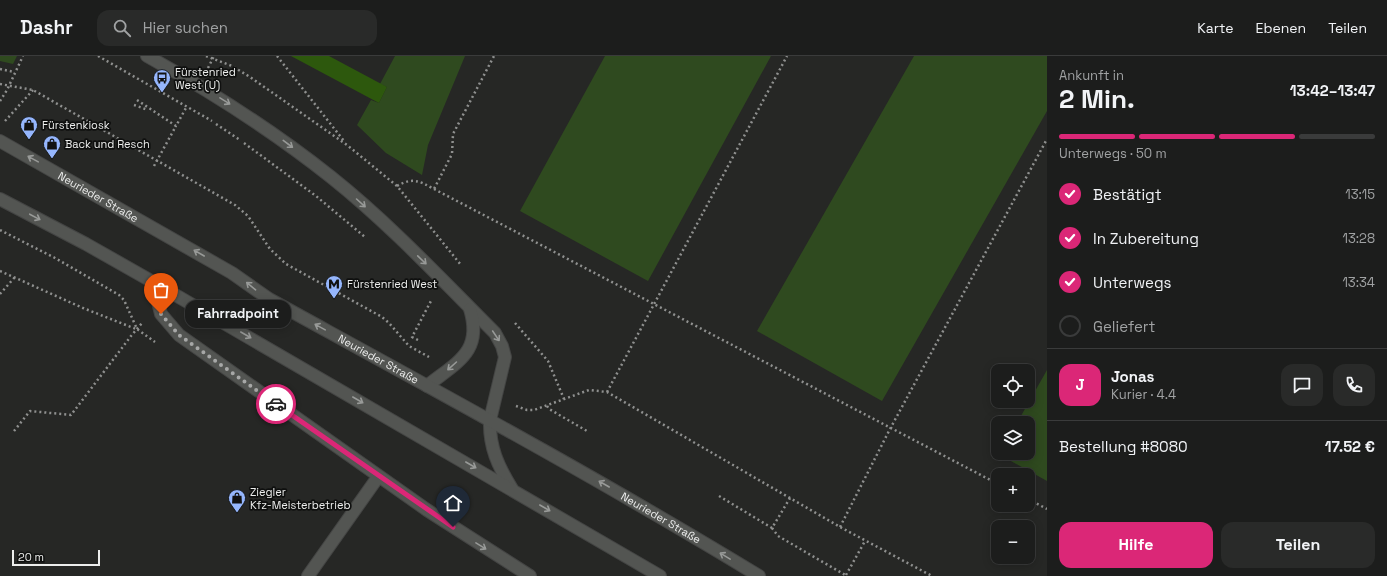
<!DOCTYPE html>
<html lang="de">
<meta charset="utf-8">
<style>
body{margin:0;font-family:"Space Grotesk",sans-serif;background:#292a29;color:#f1f3f6;height:100vh;display:flex;flex-direction:column;font-size:15px;white-space:nowrap}
*{box-sizing:border-box;margin:0}
p{font-size:13px;color:#a0a2a3}
.icon{flex:none;width:22px;height:22px;fill:none;stroke:currentColor;stroke-width:2;stroke-linecap:round;stroke-linejoin:round}
.map{position:relative;flex:1;overflow:hidden}
.details{display:flex;flex-direction:column;background:#1c1d1c;width:340px}
.details>*{flex:none}
.buttons{position:absolute;left:991px;top:308px;display:grid;gap:8px}
.buttons a{display:grid;place-items:center;width:44px;height:44px;border-radius:8px;background:#1c1d1c;box-shadow:0 2px 10px #0003,0 0 0 1px #3a3b3b;font-size:20px}
.scale{position:absolute;left:12px;bottom:10px;width:88px;box-sizing:border-box;padding-left:4px;border:2px solid #edeeed;border-top:0;font-size:11px;line-height:14px;white-space:nowrap;color:#edeeed;-webkit-text-stroke:3px #0f100f;paint-order:stroke}
.pin{position:absolute;display:grid;place-items:center;width:34px;height:34px;color:#fff;margin:-41px -17px;border-radius:50% 50% 50% 0;rotate:-45deg;box-shadow:0 0 4px #0007}
.pin .icon{rotate:45deg}
.courier{position:absolute;display:grid;place-items:center;width:40px;height:40px;margin:-20px;border:3px solid #db2777;border-radius:50%;background:#fff;color:#222;box-shadow:0 1px 5px #0007}
.bubble{position:absolute;height:28px;border-radius:12px;background:#1c1d1c;box-shadow:0 2px 10px #0003,0 0 0 1px #3a3b3b;font-size:13px;font-weight:600;line-height:28px;text-align:center}
.head em{font-style:normal;font-weight:600}
.head div{display:flex;flex-direction:column-reverse}
.head{display:flex;align-items:center;justify-content:space-between;height:68px;padding:0 12px}
h1{font-size:26px;font-weight:600;line-height:30px}
.bar{display:grid;grid-template-columns:repeat(4,1fr);gap:6px 4px;align-content:center;height:48px;padding:0 12px}
.bar i{height:5px;border-radius:3px;background:#3a3b3b}
.bar .selected{background:#db2777}
.bar p{grid-column:span 4}
.line{display:flex;align-items:center;gap:10px;padding:0 12px;border-top:1px solid #3a3b3b}
.line div{flex:1}
.round{display:grid;place-items:center;flex:none;width:42px;height:42px;border-radius:12px;background:#292a29}
ol{padding:0 12px;list-style:none}
li{display:flex;align-items:center;gap:12px;height:44px}
li p{margin-inline-start:auto}
li .icon{padding:4px;border-radius:50%;background:#db2777;color:#fff;stroke-width:4}
li:last-child{color:#a0a2a3}
li i{width:22px;height:22px;border:2px solid #3a3b3b;border-radius:50%}
.button{display:flex;gap:8px;margin-top:auto;padding:8px 12px}
.button a{flex:1;height:46px;border-radius:12px;background:#db2777;color:#fff;font-size:16px;font-weight:600;line-height:46px;text-align:center}
.button a+a{background:#292a29;color:#f1f3f6}
header{display:flex;align-items:center;gap:24px;box-sizing:border-box;height:56px;padding:0 20px;background:#1c1d1c;border-bottom:1px solid #3a3b3b}
header strong{font-size:19px}
nav{display:flex;gap:22px;margin-inline-start:auto;font-size:14px}
.search{width:280px;height:36px;background:#292a29;display:flex;align-items:center;gap:10px;box-sizing:border-box;padding:0 14px;border-radius:12px;color:#a0a2a3;font-size:15px}
main{display:flex;flex:1;min-height:0}
.map>svg:first-child{display:block}
</style>
<header>
<strong>Dashr</strong>
<div class="search"><svg class="icon" aria-label="search" viewBox="0 0 24 24"><circle cx="10" cy="10" r="6"/><path d="M15 15l6 6"/></svg>Hier suchen</div>
<nav><a>Karte</a><a>Ebenen</a><a>Teilen</a></nav>
</header>
<main>
<div class="map">
<svg width="1047" height="520" viewBox="0 0 1047 520">
<rect width="100%" height="100%" fill="#262725"/>
<g fill="#2f4a1f">
<path d="M0,0H17L13,8L0,5Z"/>
<path d="M395,0H465L428,89L422,119L386,97L357,69L371,44L379,47L387,31L380,28Z"/>
<path d="M605,0H771L648,225L520,155Z"/>
<path d="M914,0H1047V55L882,345L757,275Z"/>
<path d="M1047,314V425L1000,399L1001,397H1028V367H1017Z"/>
</g>
<path fill="#2d580d" d="M291,0H329L387,31L379,47Z"/>
<g fill="none" stroke-linecap="round" stroke-linejoin="round">
<g stroke="#444544" stroke-width="14">
<g id="service">
<path d="M147,0C212,36 273,75 331,121C390,168 442,224 495,277L502,290L505,301L490,364C489,391 498,410 512,433"/>
<path d="M427,330C457,306 483,296 470,253"/>
</g>
</g>
<g stroke="#444544" stroke-width="14">
<g id="minor">
<path d="M153,226L161,258L179,279L427,454L530,520"/>
<path d="M308,520L378,421"/>
</g>
</g>
<g stroke="#444544" stroke-width="14">
<g id="secondary">
<path id="s1" d="M0,85L232,217L269,243C433,333 598,422 759,520"/>
<path d="M0,143L86,188L153,226L660,520"/>
</g>
</g>
<g stroke="#8f908f" stroke-width="2.5" stroke-dasharray="2 3" stroke-linecap="butt">
<path d="M98,0L212,65"/>
<path d="M206,0L232,10L250,21L347,89L397,130L461,209"/>
<path d="M277,0L344,85"/>
<path d="M208,12L214,0"/>
<path d="M0,13L14,16"/>
<path d="M0,28L33,34L235,149L248,160L270,193L286,208L382,261L389,267L409,290L429,301"/>
<path d="M137,44L176,70L187,50"/>
<path d="M0,45L7,34L23,0"/>
<path d="M134,49L148,54"/>
<path d="M5,65L33,34"/>
<path d="M216,68L240,84"/>
<path d="M244,87L316,140L365,181"/>
<path d="M154,110L176,70"/>
<path d="M397,130C413,121 419,125 434,133L452,98L453,78L494,0"/>
<path d="M434,133L998,428"/>
<path d="M0,174L55,202L119,239L124,244L137,273L155,286"/>
<path d="M0,215L83,252L136,273"/>
<path d="M0,238L15,221"/>
<path d="M515,267L548,305L564,343"/>
<path d="M418,284L412,281L432,243"/>
<path d="M607,336L787,0"/>
<path d="M516,350L527,354H534L589,334L607,336L840,471L932,520"/>
<path d="M547,350L549,353L587,375"/>
<path d="M14,375L30,355L71,359L131,280L142,267"/>
<path d="M719,440L772,472L790,442"/>
<path d="M1028,443L1047,453"/>
<path d="M840,471L890,373L1047,83"/>
<path d="M772,472L778,480L847,520"/>
<path d="M846,519L865,485"/>
</g>
<use href="#service" stroke="#535552" stroke-width="12"/>
<use href="#minor" stroke="#535552" stroke-width="12"/>
<use href="#secondary" stroke="#535552" stroke-width="12"/>
</g>
<defs><path id="oneway-shaft" d="M-6 0H5M1.5-3L5.5 0L1.5 3" fill="none" stroke-width="1.6" stroke-linecap="round" stroke-linejoin="round"/></defs>
<g stroke="#989a98">
<use href="#oneway-shaft" transform="translate(225 45) rotate(32)"/>
<use href="#oneway-shaft" transform="translate(288 88) rotate(37)"/>
<use href="#oneway-shaft" transform="translate(33 103) rotate(-151)"/>
<use href="#oneway-shaft" transform="translate(361 147) rotate(42)"/>
<use href="#oneway-shaft" transform="translate(35 161) rotate(28)"/>
<use href="#oneway-shaft" transform="translate(199 197) rotate(-150)"/>
<use href="#oneway-shaft" transform="translate(422 204) rotate(44)"/>
<use href="#oneway-shaft" transform="translate(251 230) rotate(-140)"/>
<use href="#oneway-shaft" transform="translate(320 271) rotate(-151)"/>
<use href="#oneway-shaft" transform="translate(246 279) rotate(30)"/>
<use href="#oneway-shaft" transform="translate(496 280) rotate(56)"/>
<use href="#oneway-shaft" transform="translate(452 310) rotate(138)"/>
<use href="#oneway-shaft" transform="translate(358 344) rotate(30)"/>
<use href="#oneway-shaft" transform="translate(471 409) rotate(30)"/>
<use href="#oneway-shaft" transform="translate(604 428) rotate(-150)"/>
<use href="#oneway-shaft" transform="translate(545 452) rotate(30)"/>
<use href="#oneway-shaft" transform="translate(481 490) rotate(32)"/>
<use href="#oneway-shaft" transform="translate(725 500) rotate(-149)"/>
</g>
<g fill="none" stroke-linecap="round" stroke-linejoin="round">
<path stroke="#a7a8a7" stroke-width="4" stroke-dasharray="0 7.2" d="M161,258L179,279L276,348"/>
<path stroke="#db2777" stroke-width="5" d="M276,348L453,471"/>
</g>
<defs>
<g id="bus-pin" transform="scale(0.9)"><path d="M0 17L-7.5 6A9.5 9.5 0 1 1 7.5 6Z" fill="#95b6fd" stroke="#0f100f"/><path d="M-5-6H5V4H4V6H2V4H-2V6H-4V4H-5ZM-3.5-4V0h7V-4ZM-3.5 1.2v1.5H-2V1.2ZM2 1.2v1.5H3.5V1.2Z" fill="#111"/></g>
<g id="shop-pin" transform="scale(0.9)"><path d="M0 17L-7.5 6A9.5 9.5 0 1 1 7.5 6Z" fill="#95b6fd" stroke="#0f100f"/><path d="M-5-2.5h2.3a2.7 3.5 0 0 1 5.4 0H5L5.5 6h-11ZM-1.5-2.5h3a1.5 2.3 0 0 0-3 0Z" fill="#111"/></g>
<g id="metro-pin" transform="scale(0.9)"><path d="M0 17L-7.5 6A9.5 9.5 0 1 1 7.5 6Z" fill="#95b6fd" stroke="#0f100f"/><path d="M-5.5 5V-5H-3L0 0L3-5H5.5V5H3V-.5L0 4L-3-.5V5Z" fill="#111"/></g>
</defs>
<g fill-rule="evenodd">
<use href="#bus-pin" x="162" y="22"/>
<use href="#shop-pin" x="29" y="69"/>
<use href="#shop-pin" x="52" y="88"/>
<use href="#metro-pin" x="334" y="228"/>
<use href="#shop-pin" x="237" y="442"/>
</g>
<g text-anchor="middle" dominant-baseline="central" stroke-width="3.5" stroke-linejoin="round" paint-order="stroke">
<g font-size="11" fill="#edeeed" stroke="#0f100f" text-anchor="start">
<text x="175" y="16">Fürstenried<tspan x="175" dy="13">West (U)</tspan></text>
<text x="42" y="69">Fürstenkiosk</text>
<text x="65" y="88">Back und Resch</text>
<text x="347" y="228">Fürstenried West</text>
<text x="250" y="436">Ziegler<tspan x="250" dy="13">Kfz-Meisterbetrieb</tspan></text>
</g>
<g font-size="11" fill="#edeeed" stroke="#0f100f">
<text stroke="none"><textPath href="#s1" startOffset="113">Neurieder Straße</textPath></text>
<text stroke="none"><textPath href="#s1" startOffset="437">Neurieder Straße</textPath></text>
<text stroke="none"><textPath href="#s1" startOffset="761">Neurieder Straße</textPath></text>
</g>
</g>
</svg>
<div class="buttons">
<a><svg class="icon" aria-label="locate" viewBox="0 0 24 24"><circle cx="12" cy="12" r="6"/><path d="M12 2v4M12 18v4M2 12h4M18 12h4"/></svg></a>
<a><svg class="icon" aria-label="layers" viewBox="0 0 24 24"><path d="M12 4l9 5-9 5-9-5zM3 14l9 5 9-5"/></svg></a>
<a>+</a>
<a>−</a>
</div>
<div class="scale">20 m</div>
<div class="pin" style="left:161px;top:258px;background:#ea580c"><svg class="icon" aria-label="bag" viewBox="0 0 24 24"><path d="M5 8h14l-1 12H6zM9 8a3 3 0 0 1 6 0"/></svg></div>
<div class="pin" style="left:453px;top:471px;background:#1f2937"><svg class="icon" aria-label="home" viewBox="0 0 24 24"><path d="M3 11l9-7 9 7M6 9v11h12V9"/></svg></div>
<div class="courier" style="left:276px;top:348px"><svg class="icon" aria-label="car" viewBox="0 0 24 24"><path d="M5 17H2v-5l4-1 3-4h7l3 4 3 1v5h-3M9 17h6M6 11h13"/><circle cx="7" cy="17" r="2"/><circle cx="17" cy="17" r="2"/></svg></div>
<div class="bubble" style="left:185px;top:244px;width:106px">Fahrradpoint</div>
</div>
<section class="details">
<div class="head"><div><h1>2 Min.</h1><p>Ankunft in</p></div><em>13:42–13:47</em></div>
<div class="bar"><i class="selected"></i><i class="selected"></i><i class="selected"></i><i></i><p>Unterwegs · 50 m</p></div>
<ol>
<li><svg class="icon" aria-label="check" viewBox="0 0 24 24"><path d="M5 12l5 5 9-10"/></svg>Bestätigt<p>13:15</p></li>
<li><svg class="icon" aria-label="check" viewBox="0 0 24 24"><path d="M5 12l5 5 9-10"/></svg>In Zubereitung<p>13:28</p></li>
<li><svg class="icon" aria-label="check" viewBox="0 0 24 24"><path d="M5 12l5 5 9-10"/></svg>Unterwegs<p>13:34</p></li>
<li><i></i>Geliefert</li>
</ol>
<div class="line" style="height:72px"><b class="round" style="background:#db2777;color:#fff">J</b><div><b>Jonas</b><p>Kurier · 4.4</p></div><a class="round"><svg class="icon" aria-label="chat" viewBox="0 0 24 24"><path d="M4 5h16v11H9l-5 4z"/></svg></a><a class="round"><svg class="icon" aria-label="phone" viewBox="0 0 24 24"><path d="M5 4h4l2 5-3 2q2 4 5 5l2-3 5 2v4C11 20 4 13 5 4z"/></svg></a></div>
<div class="line" style="height:52px"><div>Bestellung #8080</div><b>17.52 €</b></div>
<div class="button"><a>Hilfe</a><a>Teilen</a></div>
</section>
</main>
